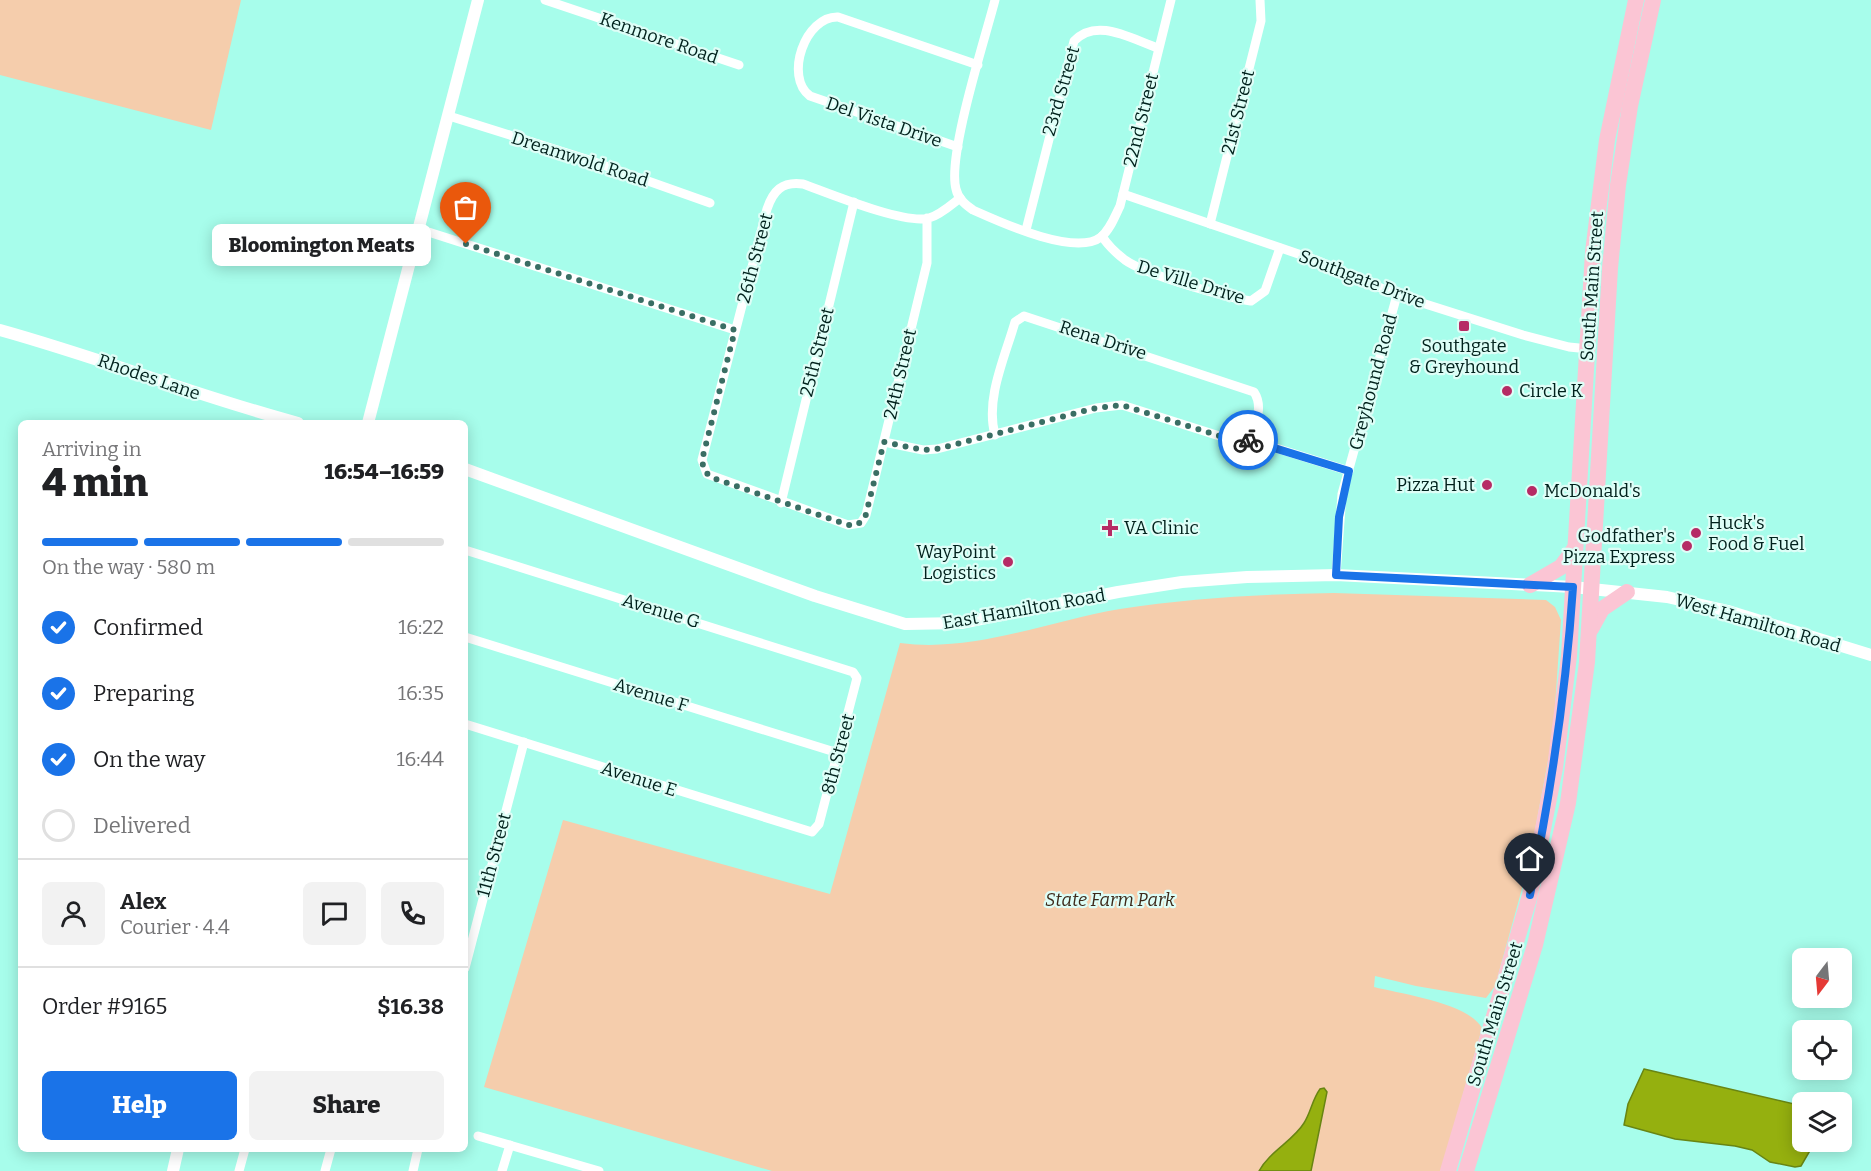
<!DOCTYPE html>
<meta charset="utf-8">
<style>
body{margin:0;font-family:Bitter,serif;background:#f2f2f2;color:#202124;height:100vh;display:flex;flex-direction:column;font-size:22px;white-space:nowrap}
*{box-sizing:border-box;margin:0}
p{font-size:20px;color:#757577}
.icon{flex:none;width:33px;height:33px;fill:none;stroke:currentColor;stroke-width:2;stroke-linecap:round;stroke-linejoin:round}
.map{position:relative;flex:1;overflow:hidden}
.sheet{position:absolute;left:18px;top:420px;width:450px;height:732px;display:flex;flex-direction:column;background:#fff;border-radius:9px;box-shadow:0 3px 15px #0003}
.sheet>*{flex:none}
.needle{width:39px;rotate:196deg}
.tools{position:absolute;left:1792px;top:948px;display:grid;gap:12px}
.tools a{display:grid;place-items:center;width:60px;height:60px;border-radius:9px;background:#fff;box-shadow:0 3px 15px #0003;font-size:30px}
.pin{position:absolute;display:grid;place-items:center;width:51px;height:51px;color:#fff;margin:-62px -26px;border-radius:50% 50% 50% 0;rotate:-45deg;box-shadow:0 0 6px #0007}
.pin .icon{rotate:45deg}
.courier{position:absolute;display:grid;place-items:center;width:60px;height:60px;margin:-30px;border:4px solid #1a73e8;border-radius:50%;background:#fff;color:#222;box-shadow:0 2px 8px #0007}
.bubble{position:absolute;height:42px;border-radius:9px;background:#fff;box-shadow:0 3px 15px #0003;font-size:20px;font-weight:800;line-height:42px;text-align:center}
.head em{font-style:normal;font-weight:800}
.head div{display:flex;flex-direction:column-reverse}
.head{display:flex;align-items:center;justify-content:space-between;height:102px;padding:0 24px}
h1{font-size:39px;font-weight:800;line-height:45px}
.bar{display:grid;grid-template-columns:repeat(4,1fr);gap:9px 6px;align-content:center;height:72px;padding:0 24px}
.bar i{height:8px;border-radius:4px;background:#e0e0e0}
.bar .active{background:#1a73e8}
.bar p{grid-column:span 4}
.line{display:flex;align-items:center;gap:15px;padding:0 24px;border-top:2px solid #e0e0e0}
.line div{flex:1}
.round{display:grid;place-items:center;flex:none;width:63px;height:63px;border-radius:9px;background:#f2f2f2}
ol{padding:0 24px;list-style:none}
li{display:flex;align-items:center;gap:18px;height:66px}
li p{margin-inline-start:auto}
li .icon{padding:6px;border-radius:50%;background:#1a73e8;color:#fff;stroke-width:4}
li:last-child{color:#757577}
li i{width:33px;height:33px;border:3px solid #e0e0e0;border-radius:50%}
.cta{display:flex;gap:12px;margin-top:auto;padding:12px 24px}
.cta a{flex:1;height:69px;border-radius:9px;background:#1a73e8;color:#fff;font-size:24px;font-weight:800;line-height:69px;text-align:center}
.cta a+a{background:#f2f2f2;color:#202124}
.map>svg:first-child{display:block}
</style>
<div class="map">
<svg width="1871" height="1171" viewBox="0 0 1871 1171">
<rect width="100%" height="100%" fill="#a7fdeb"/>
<g fill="#f5cdac">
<path d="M0,0H241L211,130L0,75Z"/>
<path d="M1334,593L1546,600L1555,607L1561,620L1553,734L1528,867L1495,986L1486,998L1416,986L1375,976L1374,987C1402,994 1468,1003 1482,1028L1441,1171H772L484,1087L563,820L830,894L900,643C974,653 1048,621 1120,609C1191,598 1261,594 1334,593Z"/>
</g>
<g fill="#95b00f" stroke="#688513" stroke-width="1.5">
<path d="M1644,1069L1803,1106V1142H1815L1801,1166L1795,1167L1770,1162L1752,1150L1735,1146L1675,1139L1624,1125L1628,1104Z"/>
<path d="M1324,1088L1327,1092L1311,1171H1259C1270,1151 1293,1141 1304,1123C1311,1112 1312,1100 1320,1089Z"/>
</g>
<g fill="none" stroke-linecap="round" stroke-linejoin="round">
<g stroke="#fff" stroke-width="9">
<path d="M545,0L739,65"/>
<path d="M995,0C985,39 947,156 956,189C958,199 966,205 973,210C1000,222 1075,257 1101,237C1110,230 1115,216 1120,206L1171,0"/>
<path d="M449,116L586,159L710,203"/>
<path d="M958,147L810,96C784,77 805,16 838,17L978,65"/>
<path d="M1123,194L1316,260L1397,295L1523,335L1569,347L1589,349"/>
<path d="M927,218V263L866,515L861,523L848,525L707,474L702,460L767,209C773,191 782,181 803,184C828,193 905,225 929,218C940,215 951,205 960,198"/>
<path d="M1210,224L1261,21L1260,0"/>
<path d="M419,229L735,330"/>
<path d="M1026,230L1074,41C1097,17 1131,39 1158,48"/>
<path d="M1102,236C1108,246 1116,253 1125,260C1146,275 1225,297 1251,301L1265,291L1280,248"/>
<path d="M995,435C985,399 1005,357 1015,322L1024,316L1254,392C1264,407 1255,424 1250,440"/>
<path d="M884,442L923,450L937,449L1096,408L1122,405L1232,440H1250L1349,471"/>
<path d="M781,503L854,202"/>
<path d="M465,550L853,672L857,678L819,824L812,832L465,724"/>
<path d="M1336,575L1342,494L1397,295"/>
<path d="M465,637L838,753"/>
<path d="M465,968L524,742"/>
<path d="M478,1136L599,1171"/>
<path d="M239,1171L245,1149"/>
<path d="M325,1171L331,1149"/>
<path d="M413,1171L418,1149"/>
<path d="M502,1171L510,1145"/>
</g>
<g stroke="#fff" stroke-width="12">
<path d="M0,330C101,358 197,396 298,423"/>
<path d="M368,423L478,0"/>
<path d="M465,469L815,596L905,624L961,623L1118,592L1182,582L1247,577L1336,575L1573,587L1667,597L1728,611L1871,655"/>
<path d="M173,1171L178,1149"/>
</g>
<g stroke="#fbc5d4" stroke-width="16">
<path d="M1530,585L1561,567L1575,548"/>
<path d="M1591,629L1602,609L1627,592"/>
<path d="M1448,1171L1530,895L1555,768L1569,656L1593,252L1607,140L1636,0"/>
<path d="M1466,1171L1535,945L1568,803L1587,662L1610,268L1618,185L1630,106L1653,0"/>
</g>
</g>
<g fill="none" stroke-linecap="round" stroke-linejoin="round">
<path stroke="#3a6e64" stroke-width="6" stroke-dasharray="0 10.8" d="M466,244L735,330L702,460L704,471L713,478L848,525H857L865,518L884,442L923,450L937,449L1096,408L1122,405L1232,440H1248"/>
<path stroke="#1a73e8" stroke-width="8" d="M1248,440L1349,471L1339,517L1336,575L1573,587C1566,692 1551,792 1530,895"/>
</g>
<g fill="#b62b65" stroke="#defef7" stroke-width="2">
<rect x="1458" y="320" width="12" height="12" rx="3"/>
<circle cx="1507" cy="391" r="6"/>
<circle cx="1487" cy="485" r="6"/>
<circle cx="1532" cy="491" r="6"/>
<path d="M1107 519h6v6h6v6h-6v6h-6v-6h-6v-6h6z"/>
<circle cx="1696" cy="533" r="6"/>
<circle cx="1687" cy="546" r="6"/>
<circle cx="1008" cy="562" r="6"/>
</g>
<g text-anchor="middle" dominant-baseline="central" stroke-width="4.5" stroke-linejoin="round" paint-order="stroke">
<g font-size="18" fill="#00211c" stroke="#defef7">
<text transform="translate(659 38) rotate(19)">Kenmore Road</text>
<text transform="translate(1061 91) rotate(-74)">23rd Street</text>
<text transform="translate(1238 112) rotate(-76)">21st Street</text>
<text transform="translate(1141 120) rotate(-76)">22nd Street</text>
<text transform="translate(884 122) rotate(19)">Del Vista Drive</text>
<text transform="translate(580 159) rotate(18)">Dreamwold Road</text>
<text transform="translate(755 258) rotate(-75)">26th Street</text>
<text transform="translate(1362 279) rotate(21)">Southgate Drive</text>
<text transform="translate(1191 282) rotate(17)">De Ville Drive</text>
<text transform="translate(1592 286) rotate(-86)">South Main Street</text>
<text transform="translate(1103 340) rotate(18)">Rena Drive</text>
<text transform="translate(817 352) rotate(-76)">25th Street</text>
<text transform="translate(900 374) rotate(-77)">24th Street</text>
<text transform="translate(149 377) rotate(19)">Rhodes Lane</text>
<text transform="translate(1373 382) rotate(-75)">Greyhound Road</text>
<text transform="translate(1024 609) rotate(-10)">East Hamilton Road</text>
<text transform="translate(661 611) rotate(17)">Avenue G</text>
<text transform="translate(1758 623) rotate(16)">West Hamilton Road</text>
<text transform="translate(651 695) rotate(17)">Avenue F</text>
<text transform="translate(838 754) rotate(-75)">8th Street</text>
<text transform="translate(639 779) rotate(18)">Avenue E</text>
<text transform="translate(494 855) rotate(-75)">11th Street</text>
<text transform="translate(1495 1014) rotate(-73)">South Main Street</text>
</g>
<g font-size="18" fill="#00211c" stroke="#defef7" text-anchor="start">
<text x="1464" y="346" text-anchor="middle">Southgate<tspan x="1464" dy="21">&amp; Greyhound</tspan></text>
<text x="1519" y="391">Circle K</text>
<text x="1475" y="485" text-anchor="end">Pizza Hut</text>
<text x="1544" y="491">McDonald's</text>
<text x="1708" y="523">Huck's<tspan x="1708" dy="21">Food &amp; Fuel</tspan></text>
<text x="1124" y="528">VA Clinic</text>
<text x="1675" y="536" text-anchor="end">Godfather's<tspan x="1675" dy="21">Pizza Express</tspan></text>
<text x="996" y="552" text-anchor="end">WayPoint<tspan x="996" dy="21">Logistics</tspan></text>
</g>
<g font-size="18" font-style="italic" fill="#3d2919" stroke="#defef7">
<text x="1110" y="900">State Farm Park</text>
</g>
</g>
</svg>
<div class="tools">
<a><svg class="needle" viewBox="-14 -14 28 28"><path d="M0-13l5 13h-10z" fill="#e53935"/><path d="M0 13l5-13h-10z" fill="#757577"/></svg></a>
<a><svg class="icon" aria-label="locate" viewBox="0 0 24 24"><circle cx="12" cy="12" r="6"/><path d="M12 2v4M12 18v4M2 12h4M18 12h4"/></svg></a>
<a><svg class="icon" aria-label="layers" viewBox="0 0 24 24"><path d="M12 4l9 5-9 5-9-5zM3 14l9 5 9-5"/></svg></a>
</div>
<div class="pin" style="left:466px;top:244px;background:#ea580c"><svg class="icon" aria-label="bag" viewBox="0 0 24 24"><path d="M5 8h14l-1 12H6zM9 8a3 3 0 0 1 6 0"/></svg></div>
<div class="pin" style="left:1530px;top:895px;background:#1f2937"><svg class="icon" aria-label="home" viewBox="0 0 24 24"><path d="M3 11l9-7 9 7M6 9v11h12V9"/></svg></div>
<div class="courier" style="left:1248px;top:440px"><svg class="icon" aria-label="bike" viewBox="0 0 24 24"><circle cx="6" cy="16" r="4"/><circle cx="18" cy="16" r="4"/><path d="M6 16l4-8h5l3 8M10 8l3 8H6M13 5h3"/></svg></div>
<div class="bubble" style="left:212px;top:224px;width:219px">Bloomington Meats</div>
<section class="sheet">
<div class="head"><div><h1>4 min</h1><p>Arriving in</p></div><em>16:54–16:59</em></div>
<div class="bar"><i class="active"></i><i class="active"></i><i class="active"></i><i></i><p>On the way · 580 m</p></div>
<ol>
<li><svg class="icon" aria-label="check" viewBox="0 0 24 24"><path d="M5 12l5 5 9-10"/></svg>Confirmed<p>16:22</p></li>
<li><svg class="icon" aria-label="check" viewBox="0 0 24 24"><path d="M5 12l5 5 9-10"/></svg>Preparing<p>16:35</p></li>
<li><svg class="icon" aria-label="check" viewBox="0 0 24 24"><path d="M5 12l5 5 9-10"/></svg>On the way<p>16:44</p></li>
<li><i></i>Delivered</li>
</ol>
<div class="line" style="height:108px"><a class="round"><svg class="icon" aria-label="person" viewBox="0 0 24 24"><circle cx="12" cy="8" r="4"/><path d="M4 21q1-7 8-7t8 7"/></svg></a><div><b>Alex</b><p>Courier · 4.4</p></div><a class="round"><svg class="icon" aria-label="chat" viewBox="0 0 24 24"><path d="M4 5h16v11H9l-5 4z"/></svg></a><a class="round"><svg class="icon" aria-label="phone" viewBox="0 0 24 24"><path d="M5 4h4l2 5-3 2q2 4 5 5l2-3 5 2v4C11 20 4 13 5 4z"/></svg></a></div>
<div class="line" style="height:78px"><div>Order #9165</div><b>$16.38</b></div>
<div class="cta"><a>Help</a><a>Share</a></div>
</section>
</div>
